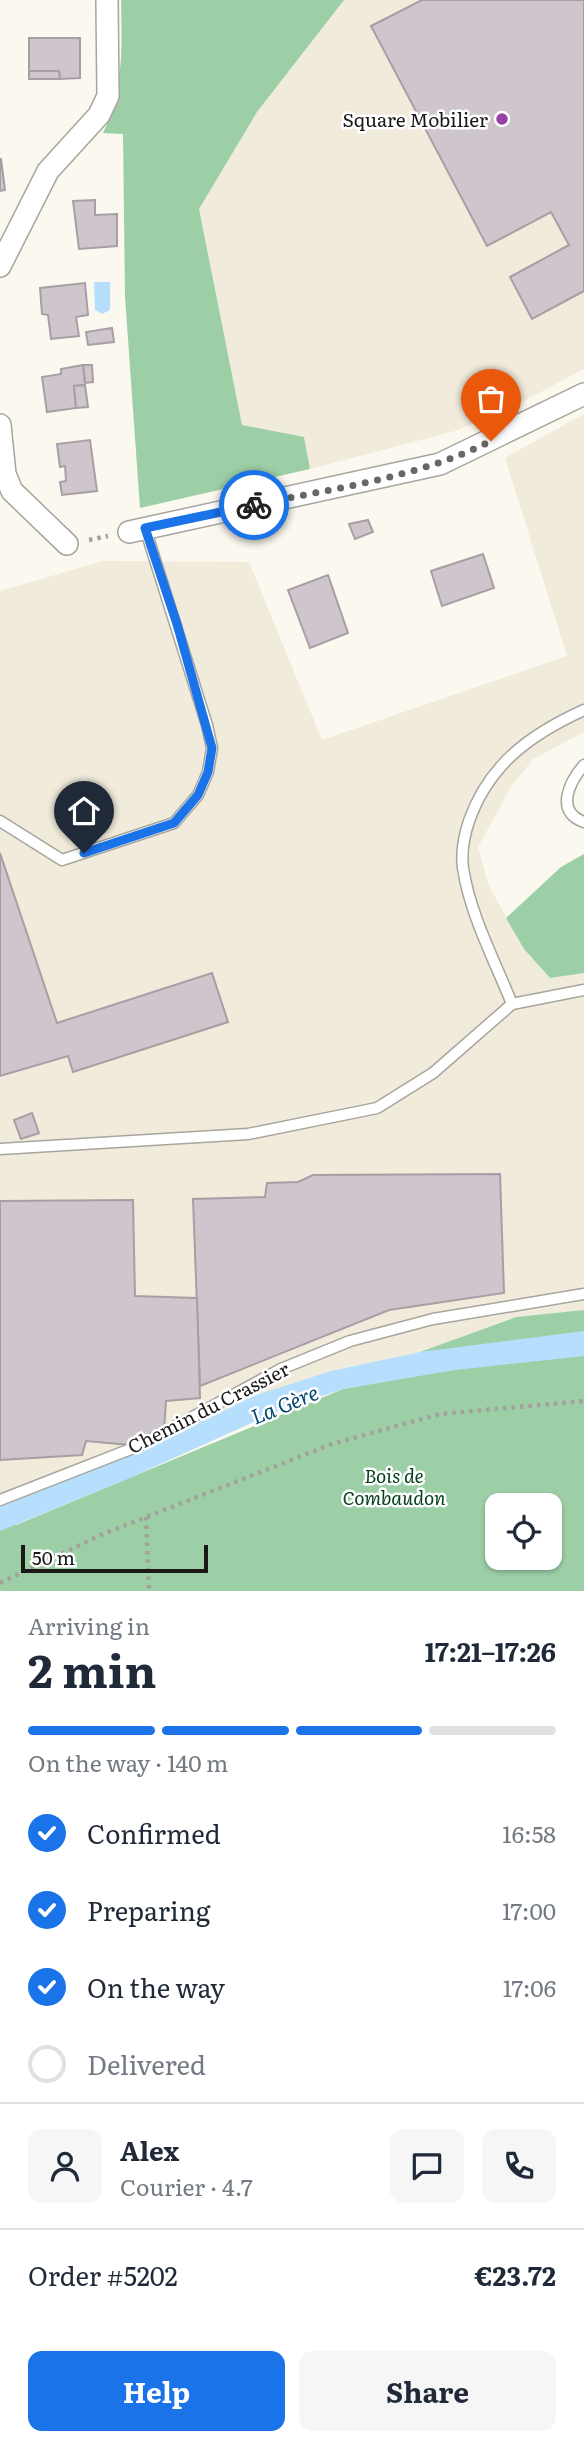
<!DOCTYPE html>
<meta charset="utf-8">
<style>
body{margin:0;font-family:Literata,serif;background:#f6f6f7;color:#1f2937;height:100vh;display:flex;flex-direction:column;font-size:26px;white-space:nowrap}
*{box-sizing:border-box;margin:0}
p{font-size:23px;color:#747a83}
.icon{flex:none;width:38px;height:38px;fill:none;stroke:currentColor;stroke-width:2;stroke-linecap:round;stroke-linejoin:round}
.map{position:relative;height:1591px;overflow:hidden}
.side{display:flex;flex-direction:column;background:#fff;flex:1}
.side>*{flex:none}
.buttons{position:absolute;left:485px;top:1493px;display:grid;gap:14px}
.buttons a{display:grid;place-items:center;width:77px;height:77px;border-radius:14px;background:#fff;box-shadow:0 2px 5px #0004;font-size:35px}
.scale{position:absolute;left:21px;bottom:18px;width:187px;box-sizing:border-box;padding-left:7px;border:4px solid #1a1917;border-top:0;font-size:19px;line-height:24px;white-space:nowrap;color:#1a1917;-webkit-text-stroke:5px #fff;paint-order:stroke}
.pin{position:absolute;display:grid;place-items:center;width:60px;height:60px;color:#fff;margin:-72px -30px;border-radius:50% 50% 50% 0;rotate:-45deg;box-shadow:0 0 7px #0007}
.pin .icon{rotate:45deg}
.courier{position:absolute;display:grid;place-items:center;width:70px;height:70px;margin:-35px;border:5px solid #1a73e8;border-radius:50%;background:#fff;color:#222;box-shadow:0 2px 9px #0007}
.summary em{font-style:normal;font-weight:700}
.summary div{display:flex;flex-direction:column-reverse}
.summary{display:flex;align-items:center;justify-content:space-between;height:119px;padding:0 28px}
h1{font-size:46px;font-weight:700;line-height:52px}
.bar{display:grid;grid-template-columns:repeat(4,1fr);gap:10px 7px;align-content:center;height:84px;padding:0 28px}
.bar i{height:9px;border-radius:5px;background:#e0e1e3}
.bar .selected{background:#1a73e8}
.bar p{grid-column:span 4}
.line{display:flex;align-items:center;gap:18px;padding:0 28px;border-top:2px solid #e0e1e3}
.line div{flex:1}
.round{display:grid;place-items:center;flex:none;width:74px;height:74px;border-radius:14px;background:#f6f6f7}
ol{padding:0 28px;list-style:none}
li{display:flex;align-items:center;gap:21px;height:77px}
li p{margin-inline-start:auto}
li .icon{padding:7px;border-radius:50%;background:#1a73e8;color:#fff;stroke-width:4}
li:last-child{color:#747a83}
li i{width:38px;height:38px;border:4px solid #e0e1e3;border-radius:50%}
.action{display:flex;gap:14px;margin-top:auto;padding:14px 28px}
.action a{flex:1;height:80px;border-radius:14px;background:#1a73e8;color:#fff;font-size:28px;font-weight:700;line-height:80px;text-align:center}
.action a+a{background:#f6f6f7;color:#1f2937}
.map>svg:first-child{display:block}
</style>
<div class="map">
<svg width="584" height="1591" viewBox="0 0 584 1591">
<rect width="100%" height="100%" fill="#fbf8ef"/>
<g fill="#f0ebdb">
<path d="M344,0H584V369L518,404L455,431L310,469L304,437L242,426L199,209L257,112Z"/>
<path d="M584,414V732L533,759L511,787L478,847L488,884L524,949L550,978L584,973V1310L515,1317L420,1352L331,1371L256,1395L173,1435L0,1506V591L103,561L249,562L322,740L567,656L505,458Z"/>
</g>
<g fill="#9dcfa7" fill-rule="evenodd">
<path d="M121,0H344L257,112L199,209L242,425L304,437L310,469L140,508L125,297L123,134L103,133C124,90 122,47 121,0Z"/>
<path d="M584,854V973L550,978L524,949L506,918L561,867Z"/>
<path d="M584,1310V1591H0V1506L16,1525L343,1389L419,1375L420,1352L516,1317ZM497,1505H550V1558H497Z"/>
</g>
<g fill="#b5dffd">
<path d="M94,282H110V310L102,314L95,310Z"/>
<path d="M584,1331V1356L455,1370L343,1389L276,1412L125,1480L0,1531V1507L173,1435L256,1395L331,1371L420,1352Z"/>
</g>
<g fill="#cec6cc" stroke="#a79fa4" stroke-width="2">
<path d="M422,0H584V291L532,319L510,277L569,245L551,212L487,246L371,26Z"/>
<path d="M29,38H80V78L60,79L59,71H29Z"/>
<path d="M29,71H59L60,79H29Z"/>
<path d="M1,159L5,190L0,191V159Z"/>
<path d="M95,200V215L117,214V246L79,249L73,201Z"/>
<path d="M85,283L88,315L76,317L79,336L51,339L48,315L42,314L40,288Z"/>
<path d="M112,328L114,342L88,345L86,332Z"/>
<path d="M83,365H92L93,382L85,383Z"/>
<path d="M83,365L85,385L74,386L76,408L47,412L42,377L61,374V369Z"/>
<path d="M85,385L88,407L76,408L74,386Z"/>
<path d="M90,440L97,491L62,495L60,482L66,481L65,466L60,467L57,444Z"/>
<path d="M368,520L373,532L355,539L349,524Z"/>
<path d="M483,554L494,588L442,606L431,571Z"/>
<path d="M328,575L348,633L310,648L288,590Z"/>
<path d="M0,853L57,1023L212,973L228,1022L73,1072L68,1056L0,1076Z"/>
<path d="M32,1113L39,1133L21,1139L14,1120Z"/>
<path d="M500,1174L504,1293L389,1310L200,1386L193,1199L265,1197L267,1183L298,1182L313,1175Z"/>
<path d="M133,1200L135,1296L197,1298L200,1398L166,1401L164,1430L130,1445L86,1441L82,1455L0,1460V1201Z"/>
</g>
<g fill="none" stroke-linecap="round" stroke-linejoin="round">
<g stroke="#a7a59d" stroke-width="13">
<g id="service">
<path d="M584,765C570,781 554,812 584,822"/>
<path d="M0,821L62,860L174,823L198,795L208,772L212,748L207,725L145,528"/>
<path d="M512,1004C495,961 470,915 463,868C461,853 464,836 469,821C489,764 531,734 584,710"/>
<path d="M0,1149L248,1134L377,1108L433,1073L512,1004L584,990"/>
<path d="M0,1500L141,1445L281,1369L350,1341L433,1319L584,1294"/>
</g>
</g>
<g stroke="#a7a59d" stroke-width="24">
<g id="minor">
<path d="M0,266L48,171L99,115L108,96L107,0"/>
<path d="M0,425L5,474L12,491L67,544"/>
<path d="M129,532L440,464L584,394"/>
</g>
</g>
<g stroke="#a3a19b" stroke-width="4.5" stroke-dasharray="3.5 5" stroke-linecap="butt">
<path d="M89,540L108,536"/>
<path d="M146,1517L149,1591"/>
<path d="M0,1583L103,1534L332,1444L440,1414L584,1401"/>
</g>
<use href="#service" stroke="#fff" stroke-width="10"/>
<use href="#minor" stroke="#fff" stroke-width="21"/>
</g>
<g fill="none" stroke-linecap="round" stroke-linejoin="round">
<path stroke="#696763" stroke-width="7" stroke-dasharray="0 12.6" d="M254,505C334,488 418,478 491,441"/>
<path stroke="#1a73e8" stroke-width="9" d="M84,853L174,823L198,795L208,772L212,748L177,624L145,528L254,505"/>
</g>
<circle fill="#973ea9" stroke="#fff" stroke-width="2.5" cx="502" cy="119" r="7"/>
<g text-anchor="middle" dominant-baseline="central" stroke-width="5" stroke-linejoin="round" paint-order="stroke">
<g font-size="19" fill="#1a1917" stroke="#fff" text-anchor="end">
<text x="488" y="119">Square Mobilier</text>
</g>
<g font-size="19" fill="#1a1917" stroke="#fff">
<text transform="translate(208 1407) rotate(-27)">Chemin du Crassier</text>
</g>
<g font-size="19" font-style="italic" fill="#07421e" stroke="#fff">
<text x="394" y="1475">Bois de<tspan x="394" dy="22">Combaudon</tspan></text>
</g>
<g font-size="21" font-style="italic" fill="#064a6e" stroke="#fff">
<text transform="translate(284 1403) rotate(-22)">La Gère</text>
</g>
</g>
</svg>
<div class="buttons">
<a><svg class="icon" aria-label="locate" viewBox="0 0 24 24"><circle cx="12" cy="12" r="6"/><path d="M12 2v4M12 18v4M2 12h4M18 12h4"/></svg></a>
</div>
<div class="scale">50 m</div>
<div class="pin" style="left:491px;top:441px;background:#ea580c"><svg class="icon" aria-label="bag" viewBox="0 0 24 24"><path d="M5 8h14l-1 12H6zM9 8a3 3 0 0 1 6 0"/></svg></div>
<div class="pin" style="left:84px;top:853px;background:#1f2937"><svg class="icon" aria-label="home" viewBox="0 0 24 24"><path d="M3 11l9-7 9 7M6 9v11h12V9"/></svg></div>
<div class="courier" style="left:254px;top:505px"><svg class="icon" aria-label="bike" viewBox="0 0 24 24"><circle cx="6" cy="16" r="4"/><circle cx="18" cy="16" r="4"/><path d="M6 16l4-8h5l3 8M10 8l3 8H6M13 5h3"/></svg></div>
</div>
<section class="side">
<div class="summary"><div><h1>2 min</h1><p>Arriving in</p></div><em>17:21–17:26</em></div>
<div class="bar"><i class="selected"></i><i class="selected"></i><i class="selected"></i><i></i><p>On the way · 140 m</p></div>
<ol>
<li><svg class="icon" aria-label="check" viewBox="0 0 24 24"><path d="M5 12l5 5 9-10"/></svg>Confirmed<p>16:58</p></li>
<li><svg class="icon" aria-label="check" viewBox="0 0 24 24"><path d="M5 12l5 5 9-10"/></svg>Preparing<p>17:00</p></li>
<li><svg class="icon" aria-label="check" viewBox="0 0 24 24"><path d="M5 12l5 5 9-10"/></svg>On the way<p>17:06</p></li>
<li><i></i>Delivered</li>
</ol>
<div class="line" style="height:126px"><a class="round"><svg class="icon" aria-label="person" viewBox="0 0 24 24"><circle cx="12" cy="8" r="4"/><path d="M4 21q1-7 8-7t8 7"/></svg></a><div><b>Alex</b><p>Courier · 4.7</p></div><a class="round"><svg class="icon" aria-label="chat" viewBox="0 0 24 24"><path d="M4 5h16v11H9l-5 4z"/></svg></a><a class="round"><svg class="icon" aria-label="phone" viewBox="0 0 24 24"><path d="M5 4h4l2 5-3 2q2 4 5 5l2-3 5 2v4C11 20 4 13 5 4z"/></svg></a></div>
<div class="line" style="height:91px"><div>Order #5202</div><b>€23.72</b></div>
<div class="action"><a>Help</a><a>Share</a></div>
</section>
